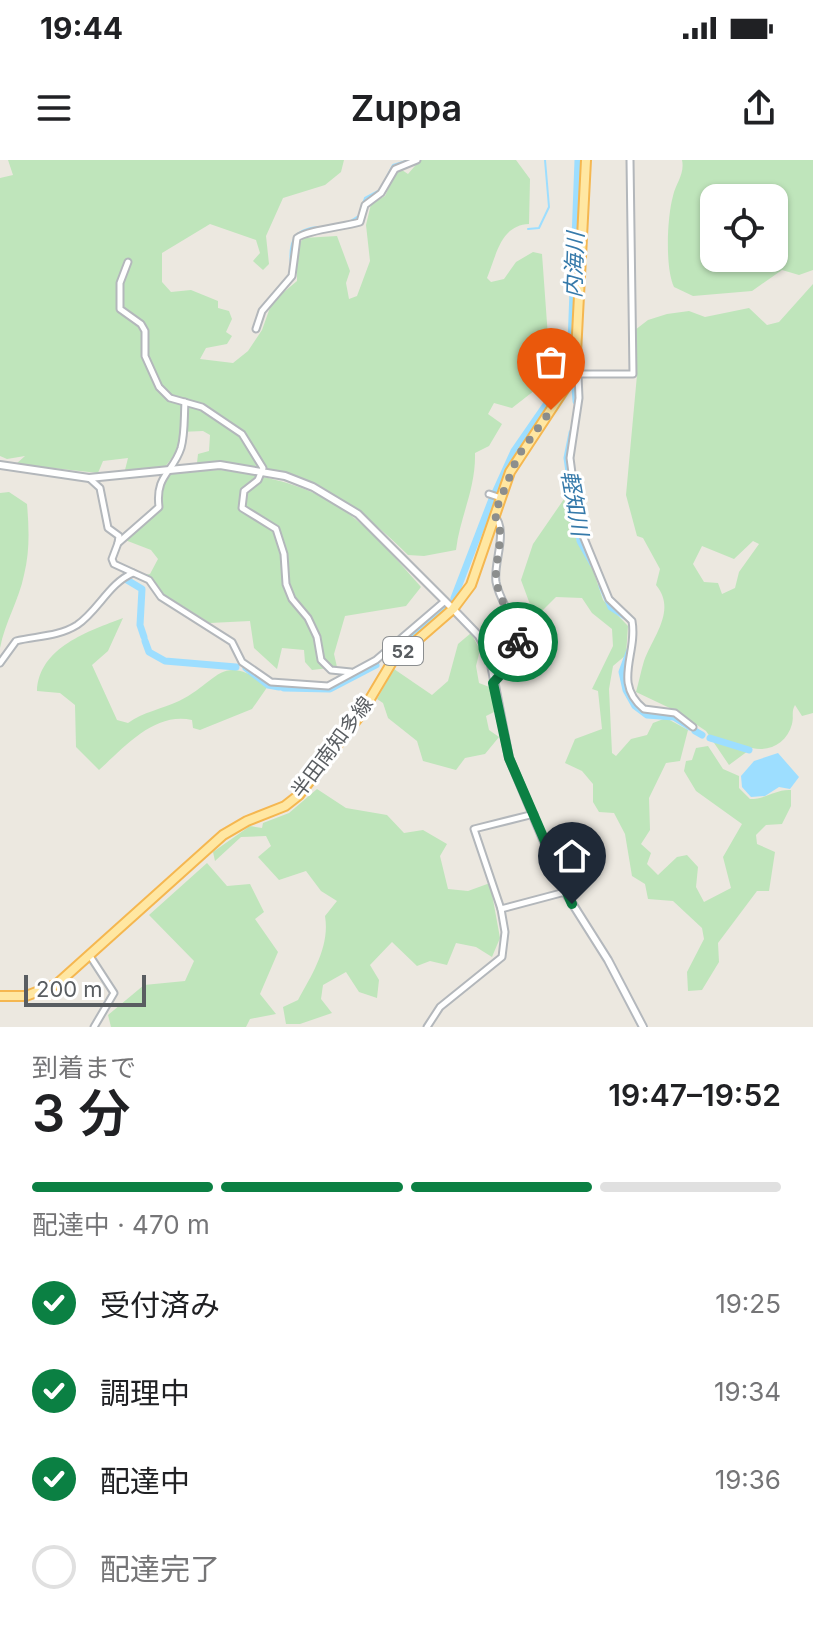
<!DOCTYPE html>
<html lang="ja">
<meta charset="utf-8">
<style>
body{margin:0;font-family:Inter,"Noto Sans JP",sans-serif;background:#f6f6f6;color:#202124;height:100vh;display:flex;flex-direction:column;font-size:30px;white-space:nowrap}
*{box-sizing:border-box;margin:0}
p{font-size:26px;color:#757577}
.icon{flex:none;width:44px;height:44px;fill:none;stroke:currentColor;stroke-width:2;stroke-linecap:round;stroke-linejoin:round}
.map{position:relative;height:867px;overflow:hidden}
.panel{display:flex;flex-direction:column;background:#fff;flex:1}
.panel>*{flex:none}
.buttons{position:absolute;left:700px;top:24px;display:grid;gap:16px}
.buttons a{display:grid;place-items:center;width:88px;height:88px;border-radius:16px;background:#fff;box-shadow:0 2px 6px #0004;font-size:40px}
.scale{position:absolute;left:24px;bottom:20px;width:122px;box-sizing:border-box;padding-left:8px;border:4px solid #595d61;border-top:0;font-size:22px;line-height:28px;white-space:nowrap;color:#595d61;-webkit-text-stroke:6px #fff;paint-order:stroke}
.pin{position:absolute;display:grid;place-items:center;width:68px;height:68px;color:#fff;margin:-82px -34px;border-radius:50% 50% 50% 0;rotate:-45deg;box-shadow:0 0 8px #0007}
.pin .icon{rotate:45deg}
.courier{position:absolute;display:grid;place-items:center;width:80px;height:80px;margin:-40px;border:6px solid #0b8043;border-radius:50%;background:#fff;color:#222;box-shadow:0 2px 10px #0007}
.summary em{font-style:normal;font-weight:600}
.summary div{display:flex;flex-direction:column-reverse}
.summary{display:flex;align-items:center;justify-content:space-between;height:136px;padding:0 32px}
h1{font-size:52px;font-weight:600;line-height:60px}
.bar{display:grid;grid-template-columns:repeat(4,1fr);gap:12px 8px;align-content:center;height:96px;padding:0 32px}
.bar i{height:10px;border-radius:6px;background:#e0e0e0}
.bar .active{background:#0b8043}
.bar p{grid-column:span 4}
ol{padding:0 32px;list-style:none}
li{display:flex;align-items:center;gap:24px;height:88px}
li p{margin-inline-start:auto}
li .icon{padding:8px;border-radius:50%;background:#0b8043;color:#fff;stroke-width:4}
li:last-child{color:#757577}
li i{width:44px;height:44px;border:4px solid #e0e0e0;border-radius:50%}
.status{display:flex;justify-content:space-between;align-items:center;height:56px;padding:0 40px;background:#fff;direction:ltr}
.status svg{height:22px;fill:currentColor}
header{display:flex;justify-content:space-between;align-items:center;height:104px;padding:0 32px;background:#fff;font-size:36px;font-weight:600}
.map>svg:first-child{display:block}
</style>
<div class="status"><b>19:44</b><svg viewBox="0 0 49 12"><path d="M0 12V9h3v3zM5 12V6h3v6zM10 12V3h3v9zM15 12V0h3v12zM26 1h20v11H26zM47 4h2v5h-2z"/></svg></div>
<header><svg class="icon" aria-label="menu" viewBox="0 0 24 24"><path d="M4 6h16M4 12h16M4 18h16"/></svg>Zuppa<svg class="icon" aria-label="share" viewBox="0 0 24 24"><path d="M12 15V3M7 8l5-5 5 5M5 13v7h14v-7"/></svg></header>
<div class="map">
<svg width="813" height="867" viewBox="0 0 813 867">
<rect width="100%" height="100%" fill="#ece8e0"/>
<g fill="#bfe5bb" fill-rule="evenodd">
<path d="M8,0H344L341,12L325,25L283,38L266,76L269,104L263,110L253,101L260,93L256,80L210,64L162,93V122L171,132L191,130L218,141V148L229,151L232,159L226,172L232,176L227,184L206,188L200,199L233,203L248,191L262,170L272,142L297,121V89L303,78L337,76L350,111L346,123L349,139L357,136L370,101L366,65L371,44L385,36L396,12L402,10L408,14L420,0H516L530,19L529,64C500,65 496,97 487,118L491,122L504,119L516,102L533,92L542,94L549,191L557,213L512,248L494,243L488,254L502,264L489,286L475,293C476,329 460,356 456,390L424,396L408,395C345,332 287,301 197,303L198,294L209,291L210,275L203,271L180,272L179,288L165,307L125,310L128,298L103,301L98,313L16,304L25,296L7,299L0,296V18L13,15Z"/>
<path d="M682,0H813V110L799,115L782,110L752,131L693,136L674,127C665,108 667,57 673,36C676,23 685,14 682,0ZM714,38H774V98H714Z"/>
<path d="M813,124V553L802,556L795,545C791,552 794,556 792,564C787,583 770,592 752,588L729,605L706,571L676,551L636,532C639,521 641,511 644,501C653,476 677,450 656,425L660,409L643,378L637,376L626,335L637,215L635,170L648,160L667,154L689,151L705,157L749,148L767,165L779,162ZM753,381L759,384L739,412L735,428L722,434L718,423L704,422L693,404L702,386L734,399Z"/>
<path d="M220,310C326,323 353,349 421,427L406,446L345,456L334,494L337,507L312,510L305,502L304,490L282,488L277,509L254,488L250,461L210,463L163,434L145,415L150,414L158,399L151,390L125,380L160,348L159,335L168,313Z"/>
<path d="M9,332L27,344C29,368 30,391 24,415C19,440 5,462 0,488V333Z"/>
<path d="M564,339L577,381L593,410L603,440L628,466L626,495L613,506L609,529L612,593L616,596L631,579L647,575L653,563L666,558L688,570L680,601L666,603L649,638L650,670L641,684L651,693L647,704L658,715L677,697L687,695L698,707L696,727L704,742L731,728L723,697L742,664L696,631L684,611L686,601L692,600L696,588L708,586L723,609L739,616V628L750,639C767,639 775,629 791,630V646L782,664L766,665L756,675L757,684L775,692L769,731H757L718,783L719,802L702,830L688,831L687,812L704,779L702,768L673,741L648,739L645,724L632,716L625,674L614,653L599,652L593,642V624L582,611L565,603L575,579L602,569L598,531L592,529L613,486L612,469L592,453L582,438L556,437L535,458L521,420L533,384Z"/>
<path d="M123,458L108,491L92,505L117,560L128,563C143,552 162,549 179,541C219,522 220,491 268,526L252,549L200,570L193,568L192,560C154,552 125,587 99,610L76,587L75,545L60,533L37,531C39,487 89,471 123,458Z"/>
<path d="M471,473L480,490L476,506L479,523L492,528L494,552L486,556L489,570L499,577L485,594L465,598L456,610L423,601L417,581L388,558L383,543L377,539L394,509L432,535L448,521L458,484Z"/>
<path d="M317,629L346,648L387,655L404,673L423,670L447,684L440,696L448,729L468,731L490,723L500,778L492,797L476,787L456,783L447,805L430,801L417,806L392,782L370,805L379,820L377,838L359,832L346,812L323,825L321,839L332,853L300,864H286L283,847L298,840C313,813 330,786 325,756L337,741L321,731L306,711L279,720L258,697L271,686L266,676L241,677L215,701L213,692L250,666L262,668L263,663L289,653Z"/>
<path d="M207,703L227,726L250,724L264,752L255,759L278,792L260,834L276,854L250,859L246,867H111L108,855L144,825L185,821L194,801L149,755Z"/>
</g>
<path fill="#9ddeff" d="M778,593L799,617L790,629L779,627L765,636L751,637L742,627L741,616L754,601Z"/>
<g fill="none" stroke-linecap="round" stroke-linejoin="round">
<g stroke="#9ddeff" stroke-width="2">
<path d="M361,49L365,38L380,30L393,5L409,0"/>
<path d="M349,62L360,55"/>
<path d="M528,69L539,68L549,47L545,0"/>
<path d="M291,105C288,79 296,67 323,67"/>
</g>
<g stroke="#9ddeff" stroke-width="7">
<path d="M575,227L576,241"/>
<path d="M572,273L567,298L573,340"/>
<path d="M495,333L514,291L570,210L578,0"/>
<path d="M577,364L580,381L593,404"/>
<path d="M127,420L142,429L140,465L144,477"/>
<path d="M602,426L611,447L625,456"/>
<path d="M454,438L492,339"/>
<path d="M145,481L149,492L165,501L236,507"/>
<path d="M630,490L622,512L626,530L635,546L647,555L674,557L690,567"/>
<path d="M388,497L443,448"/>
<path d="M246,508L268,525L279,527"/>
<path d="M284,528L330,529L376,505"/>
<path d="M695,571L702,575"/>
<path d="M710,578L749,590"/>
</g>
<g stroke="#b3b7bb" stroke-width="9">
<g id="minor">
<path d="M128,102L120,123V149L141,164L145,171V196L159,227L170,238L202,247L242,274L263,308L258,320L244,331L242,348L276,369L284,394L286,424L292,439L308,458L317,477L321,500L331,510L351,512"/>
<path d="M256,169L262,151L292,116L297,78C307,70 343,67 360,62L365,45L381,33L395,9L417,0"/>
<path d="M576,214H633L630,0"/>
<path d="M578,215L579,238L570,298L579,366L609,439L632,461C638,494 612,523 644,549L675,553L693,567"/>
<path d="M185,242C184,257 185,274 181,288C173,313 155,315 159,347L118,383L112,399L114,404L149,420L161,437L232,482L242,502L271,522L328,526L376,500L445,441"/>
<path d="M89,318L100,328L108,368L119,376L118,383"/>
<path d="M489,334L501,338"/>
<path d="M0,503L16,481C35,476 58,477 77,465C98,451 109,423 133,413"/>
<path d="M494,522C504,512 517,501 518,486C519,462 500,444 496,422C493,402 509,371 494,355"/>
<path d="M501,749L565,732"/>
<path d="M90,796L114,833L94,867"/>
<path d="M427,867L440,847L502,797L505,772L501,749L474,669L534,654"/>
</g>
</g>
<g stroke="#b3b7bb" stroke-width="10">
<path id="tertiary" d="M0,305L89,318L220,305L285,316L313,327L358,354L453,449"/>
</g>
<g stroke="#b4b8bd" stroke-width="10">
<path id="secondary" d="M453,449L479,476L489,494L509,598L565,732L608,800L643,867"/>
</g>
<g stroke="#f5b750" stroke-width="12">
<path id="primary" d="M0,836H26L57,824L223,675L247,661L285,646L299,635L361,554L392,502L453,449L471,425L510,312L575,213L586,0"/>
</g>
<use href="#minor" stroke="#fff" stroke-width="5"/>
<use href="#tertiary" stroke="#fff" stroke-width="6"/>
<use href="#secondary" stroke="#fff" stroke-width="6"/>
<use href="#primary" stroke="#ffe7a2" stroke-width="8"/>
</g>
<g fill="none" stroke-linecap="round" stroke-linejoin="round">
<path stroke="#8c8e8d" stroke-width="8" stroke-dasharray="0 14.4" d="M518,482C514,462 496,433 496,417C495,399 507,369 494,355L518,296L551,250"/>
<path stroke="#0b8043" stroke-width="10" d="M518,482L513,501L493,523L509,598L572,744"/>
</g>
<g text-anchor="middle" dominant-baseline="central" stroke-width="6" stroke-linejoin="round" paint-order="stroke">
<rect fill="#fff" stroke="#8b8e90" stroke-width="2" x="383" y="477" width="40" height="28" rx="6"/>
<g font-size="18" font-weight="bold" fill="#595d61">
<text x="403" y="491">52</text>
</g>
<g font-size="20" fill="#595d61" stroke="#fff">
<text transform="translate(332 587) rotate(-53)">半田南知多線</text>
</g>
<g font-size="22" font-style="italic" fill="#367aaa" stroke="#fff">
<text transform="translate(574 105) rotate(-88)">内海川</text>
<text transform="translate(575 343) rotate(80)">軽知川</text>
</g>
</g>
</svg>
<div class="buttons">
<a><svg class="icon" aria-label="locate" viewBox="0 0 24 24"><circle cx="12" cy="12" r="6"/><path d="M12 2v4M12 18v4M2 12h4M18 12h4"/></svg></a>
</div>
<div class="scale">200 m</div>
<div class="pin" style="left:551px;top:250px;background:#ea580c"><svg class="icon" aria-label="bag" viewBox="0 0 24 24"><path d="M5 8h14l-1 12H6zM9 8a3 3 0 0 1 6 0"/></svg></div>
<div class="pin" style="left:572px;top:744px;background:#1f2937"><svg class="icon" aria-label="home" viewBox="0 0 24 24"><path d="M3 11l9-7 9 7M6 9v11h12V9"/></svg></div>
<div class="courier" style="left:518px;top:482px"><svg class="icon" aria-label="bike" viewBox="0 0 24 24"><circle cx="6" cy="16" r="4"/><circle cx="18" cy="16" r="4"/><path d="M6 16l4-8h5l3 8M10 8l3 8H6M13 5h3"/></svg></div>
</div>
<section class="panel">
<div class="summary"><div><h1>3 分</h1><p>到着まで</p></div><em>19:47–19:52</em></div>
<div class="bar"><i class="active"></i><i class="active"></i><i class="active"></i><i></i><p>配達中 · 470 m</p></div>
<ol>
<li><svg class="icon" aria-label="check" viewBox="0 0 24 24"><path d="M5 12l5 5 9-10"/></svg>受付済み<p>19:25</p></li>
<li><svg class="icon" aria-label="check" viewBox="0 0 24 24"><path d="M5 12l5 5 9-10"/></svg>調理中<p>19:34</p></li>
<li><svg class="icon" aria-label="check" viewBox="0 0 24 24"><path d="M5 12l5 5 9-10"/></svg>配達中<p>19:36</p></li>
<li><i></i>配達完了</li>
</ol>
</section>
